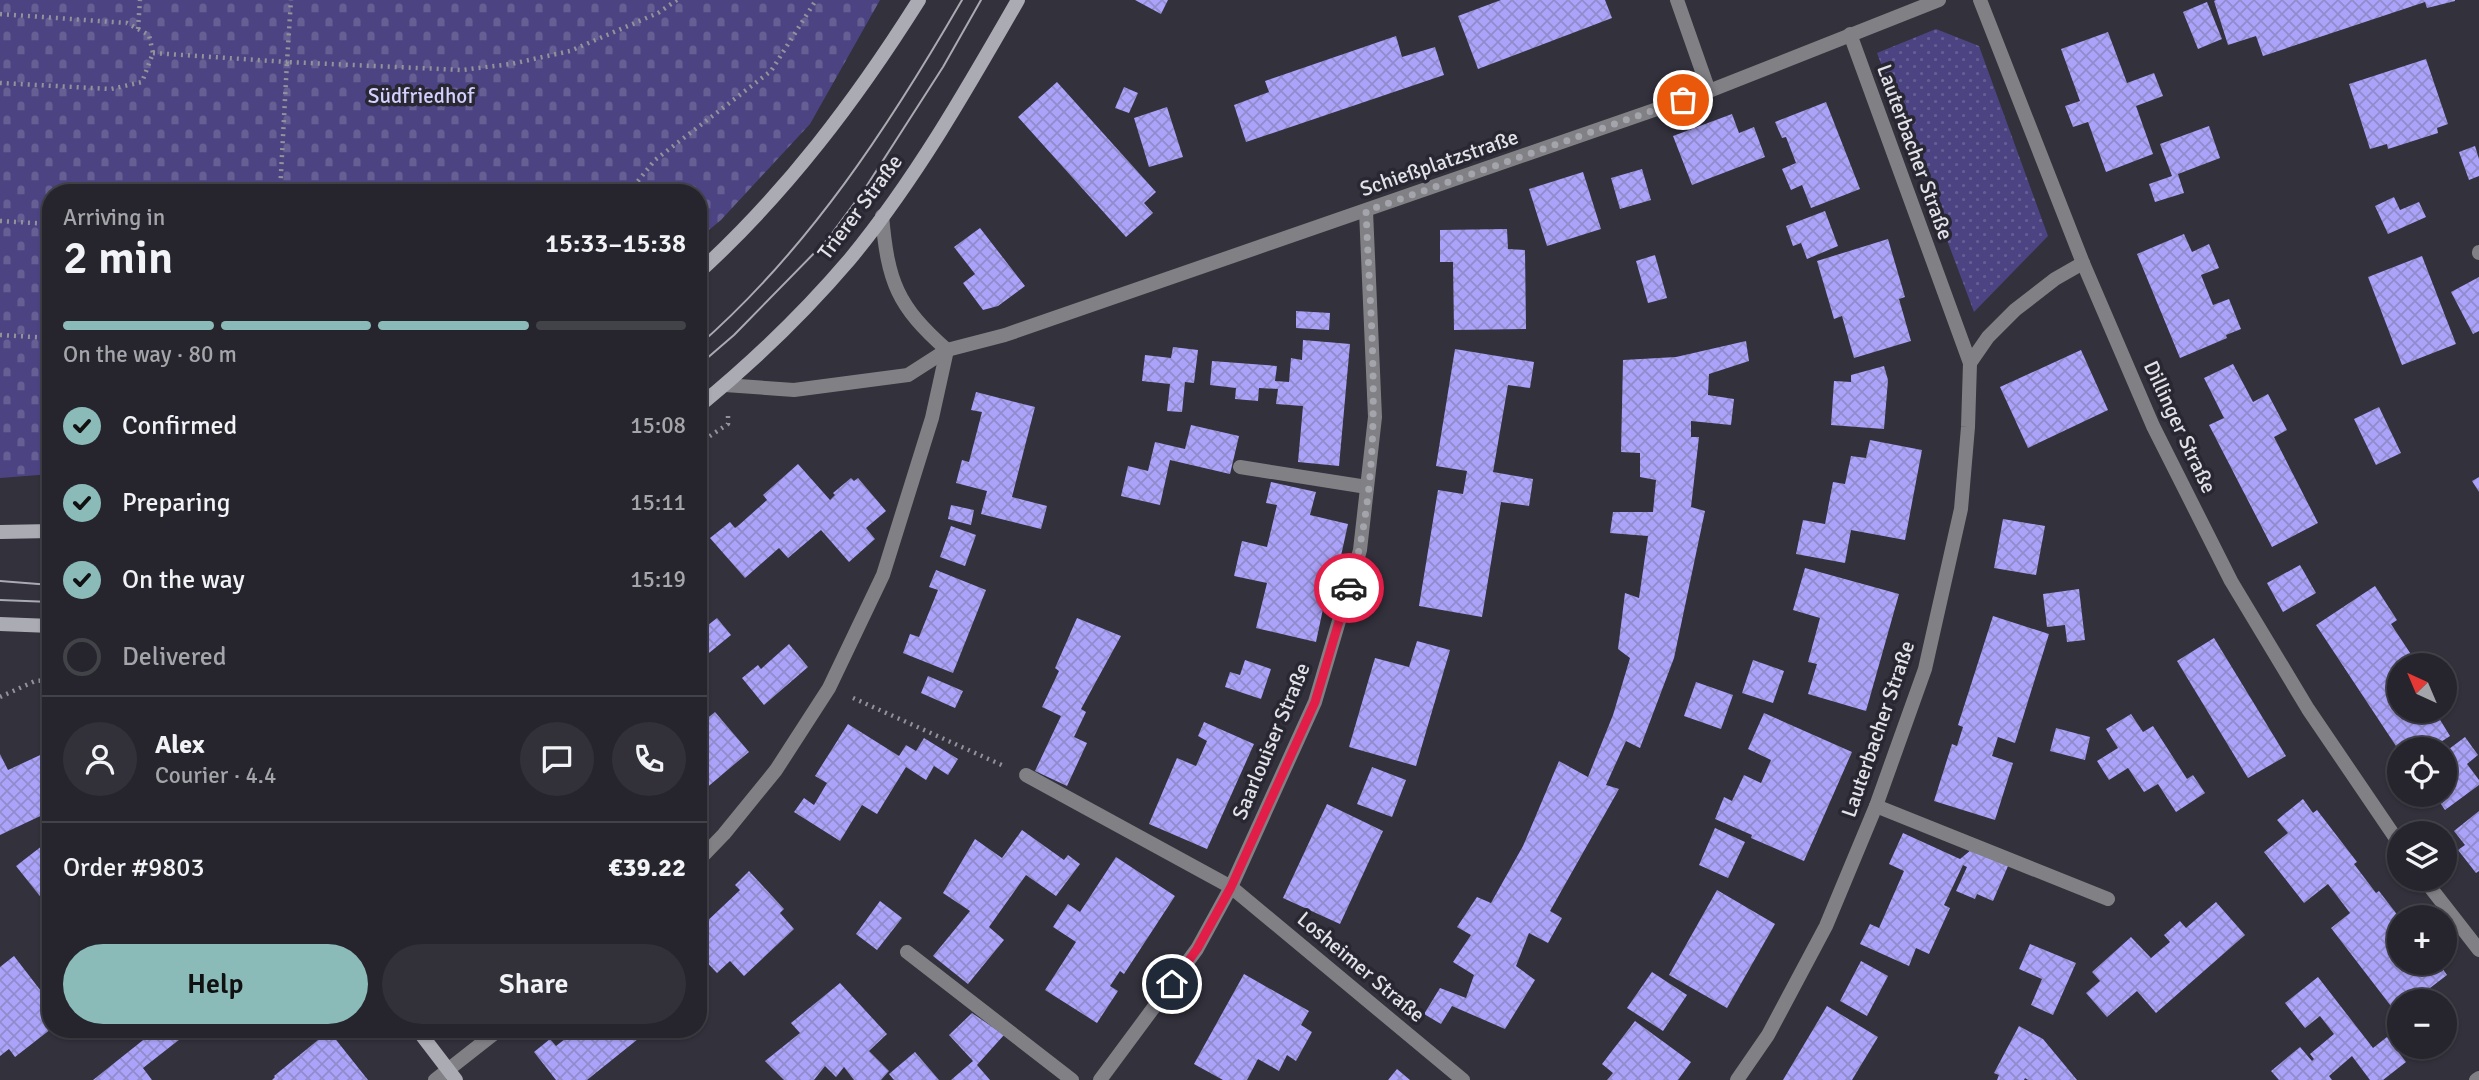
<!DOCTYPE html>
<meta charset="utf-8">
<style>
body{margin:0;font-family:Signika,sans-serif;background:#323139;color:#f1f3f6;height:100vh;display:flex;flex-direction:column;font-size:26px;white-space:nowrap}
*{box-sizing:border-box;margin:0}
p{font-size:23px;color:#a4a5aa}
.icon{flex:none;width:38px;height:38px;fill:none;stroke:currentColor;stroke-width:2;stroke-linecap:round;stroke-linejoin:round}
.map{position:relative;flex:1;overflow:hidden}
.side{position:absolute;left:42px;top:184px;width:665px;height:854px;display:flex;flex-direction:column;background:#26252d;border-radius:28px;box-shadow:0 2px 5px #0004,0 0 0 2px #424249}
.side>*{flex:none}
.needle{width:46px;rotate:316deg}
.fabs{position:absolute;left:2387px;top:653px;display:grid;gap:14px}
.fabs a{display:grid;place-items:center;width:70px;height:70px;border-radius:50%;background:#26252d;box-shadow:0 2px 5px #0004,0 0 0 2px #424249;font-size:35px}
.pin{position:absolute;display:grid;place-items:center;width:60px;height:60px;color:#fff;margin:-30px;border:4px solid #fff;border-radius:50%;box-shadow:0 2px 7px #0007}
.courier{position:absolute;display:grid;place-items:center;width:70px;height:70px;margin:-35px;border:5px solid #e11d48;border-radius:50%;background:#fff;color:#222;box-shadow:0 2px 9px #0007}
.head em{font-style:normal;font-weight:600}
.head div{display:flex;flex-direction:column-reverse}
.head{display:flex;align-items:center;justify-content:space-between;height:119px;padding:0 21px}
h1{font-size:46px;font-weight:600;line-height:52px}
.bar{display:grid;grid-template-columns:repeat(4,1fr);gap:10px 7px;align-content:center;height:84px;padding:0 21px}
.bar i{height:9px;border-radius:5px;background:#424249}
.bar .on{background:#8bbbb9}
.bar p{grid-column:span 4}
.line{display:flex;align-items:center;gap:18px;padding:0 21px;border-top:2px solid #424249}
.line div{flex:1}
.round{display:grid;place-items:center;flex:none;width:74px;height:74px;border-radius:37px;background:#323139}
ol{padding:0 21px;list-style:none}
li{display:flex;align-items:center;gap:21px;height:77px}
li p{margin-inline-start:auto}
li .icon{padding:7px;border-radius:50%;background:#8bbbb9;color:#111;stroke-width:4}
li:last-child{color:#a4a5aa}
li i{width:38px;height:38px;border:4px solid #424249;border-radius:50%}
.button{display:flex;gap:14px;margin-top:auto;padding:14px 21px}
.button a{flex:1;height:80px;border-radius:42px;background:#8bbbb9;color:#111;font-size:28px;font-weight:600;line-height:80px;text-align:center}
.button a+a{background:#323139;color:#f1f3f6}
.map>svg:first-child{display:block}
</style>
<div class="map">
<svg width="2479" height="1080" viewBox="0 0 2479 1080">
<defs>
<pattern id="grass-dots" width="8" height="8" patternUnits="userSpaceOnUse" patternTransform="scale(1.75)"><rect width="8" height="8" fill="#4c4482"/><path d="M2 2h.1M6 6h.1" fill="none" stroke="#665f94" stroke-width="1.8" stroke-linecap="round"/></pattern>
<pattern id="cemetery-stones" width="16" height="16" patternUnits="userSpaceOnUse" patternTransform="scale(1.75)"><rect width="16" height="16" fill="#4c4482"/><path d="M2 7V4a2 2 0 0 1 4 0v3zM10 15v-3a2 2 0 0 1 4 0v3z" fill="#665f94"/></pattern>
<pattern id="building-cross-hatch" width="8" height="8" patternUnits="userSpaceOnUse" patternTransform="scale(1.75)"><rect width="8" height="8" fill="#aba3f9"/><path d="M0 0l8 8M0 8l8-8" fill="none" stroke="#918bcc"/></pattern>
</defs>
<rect width="100%" height="100%" fill="#32313c"/>
<path fill="url(#grass-dots)" d="M1936,29L1979,46L2048,236L1974,312L1877,53Z"/>
<path fill="url(#cemetery-stones)" d="M0,0H880L810,124L721,220L698,239V192H51V474L0,478Z"/>
<g fill="url(#building-cross-hatch)">
<path d="M1135,0H1168L1161,14Z"/>
<path d="M1501,0H1605L1612,18L1478,69L1458,16Z"/>
<path d="M2216,0H2455V1L2427,8L2425,2L2263,56L2256,36L2228,45L2214,1Z"/>
<path d="M2207,2L2222,39L2198,49L2183,12Z"/>
<path d="M2108,32L2127,83L2154,73L2163,96L2136,106L2153,154L2106,172L2088,122L2073,127L2065,106L2080,101L2061,49Z"/>
<path d="M1396,36L1402,57L1435,47L1444,75L1246,142L1234,105L1269,92L1265,81Z"/>
<path d="M2426,59L2448,124L2437,128L2438,133L2388,149L2387,144L2370,149L2349,84Z"/>
<path d="M1057,82L1156,192L1144,203L1153,213L1126,237L1018,117Z"/>
<path d="M1124,87L1138,93L1129,113L1115,108Z"/>
<path d="M1826,102L1860,189L1811,208L1802,185L1791,190L1782,169L1796,163L1786,137L1782,138L1775,122Z"/>
<path d="M1167,107L1183,157L1149,167L1134,118Z"/>
<path d="M1732,114L1739,133L1754,127L1765,157L1692,185L1673,136Z"/>
<path d="M2209,126L2220,158L2178,174L2184,193L2155,202L2149,184L2172,176L2160,144Z"/>
<path d="M2475,146L2479,159V176L2469,180L2459,152Z"/>
<path d="M1642,169L1651,200L1620,209L1611,178Z"/>
<path d="M1583,172L1601,229L1547,246L1529,189Z"/>
<path d="M2394,197L2400,210L2419,202L2426,217L2388,234L2375,206Z"/>
<path d="M1825,211L1838,246L1807,259L1801,243L1793,246L1786,226Z"/>
<path d="M980,228L1025,286L998,306L983,310L963,283L975,274L954,247Z"/>
<path d="M1507,229L1508,249L1525,250L1526,329L1454,330L1453,262H1440V230Z"/>
<path d="M2184,234L2192,252L2209,244L2219,268L2201,275L2213,305L2229,299L2241,329L2226,335L2227,338L2180,358L2137,254Z"/>
<path d="M1888,239L1905,297L1899,299L1911,341L1854,358L1842,316L1834,319L1817,261Z"/>
<path d="M1655,255L1667,298L1648,303L1636,261Z"/>
<path d="M2422,256L2456,344L2402,365L2368,277Z"/>
<path d="M2479,277V331L2473,334L2451,292Z"/>
<path d="M1296,311L1330,313L1329,330L1296,328Z"/>
<path d="M1303,340L1350,344L1339,466L1298,462L1303,406L1276,404L1278,389L1259,388L1258,401L1235,399L1236,388L1210,385L1212,361L1277,366L1275,381L1289,382L1291,358L1302,360Z"/>
<path d="M1746,341L1749,361L1709,374L1708,395L1734,399L1731,425L1691,421V437H1699L1691,507L1705,511L1674,658L1640,748L1626,741L1606,785L1619,789L1550,911L1562,918L1548,943L1529,933L1516,966L1535,980L1505,1029L1452,1006L1441,1024L1424,1014L1440,988L1466,998L1474,975L1453,962L1471,935L1457,927L1477,897L1491,903L1523,846L1559,761L1588,777L1613,715L1630,658L1618,649L1625,593L1639,598L1648,536L1610,533L1613,512H1653L1656,480L1640,477V453L1621,452L1623,360L1676,357Z"/>
<path d="M1173,347L1198,350L1194,383L1185,382L1182,412L1167,411L1170,384L1142,381L1145,355L1171,358Z"/>
<path d="M1455,349L1534,362L1530,388L1508,385L1493,472L1533,479L1529,506L1501,502L1482,617L1419,606L1438,490L1463,494L1467,471L1436,466Z"/>
<path d="M2081,350L2108,410L2028,448L2000,387Z"/>
<path d="M2233,364L2253,402L2268,394L2287,430L2274,437L2318,523L2272,547L2209,425L2224,418L2204,378Z"/>
<path d="M1884,366L1888,380L1884,429L1831,425L1834,381L1851,382V375Z"/>
<path d="M976,392L1035,407L1012,497L1047,506L1041,529L981,514L987,491L956,483L962,460L969,462L982,412L971,410Z"/>
<path d="M2379,407L2401,453L2376,465L2354,419Z"/>
<path d="M1191,425L1239,436L1230,474L1170,460L1160,505L1121,496L1128,466L1148,471L1155,442L1185,449Z"/>
<path d="M1870,440L1922,450L1905,540L1851,530L1845,563L1796,554L1803,520L1825,524L1833,482L1845,484L1851,456L1866,458Z"/>
<path d="M798,464L830,500L835,495L833,493L851,478L854,481L858,478L886,511L866,528L875,539L849,562L821,530L788,558L779,548L745,578L710,538L730,522L735,528L739,525L767,500L763,495Z"/>
<path d="M2479,477V492L2472,481Z"/>
<path d="M1271,482L1316,492L1310,515L1348,524L1329,610L1323,609L1316,642L1256,628L1267,583L1234,576L1242,541L1267,547L1277,505L1266,503Z"/>
<path d="M951,505L974,510L971,525L948,519Z"/>
<path d="M2003,519L2045,526L2036,575L1994,568Z"/>
<path d="M951,526L976,535L965,566L940,557Z"/>
<path d="M2300,565L2316,593L2283,612L2267,583Z"/>
<path d="M1805,568L1899,594L1866,711L1808,694L1817,664L1808,662L1820,618L1793,610Z"/>
<path d="M936,570L986,590L953,673L903,653L910,634L919,637L938,590L929,587Z"/>
<path d="M2375,586L2397,620L2391,624L2416,662L2412,665H2399V710H2434L2450,736L2430,749H2398L2316,625Z"/>
<path d="M2079,589L2085,640L2067,642L2065,625L2047,627L2043,594Z"/>
<path d="M1993,616L2049,634L2015,743L1998,737L1992,756L2013,763L1995,820L1934,801L1952,744L1957,746L1963,727L1958,725Z"/>
<path d="M717,618L731,635L698,662V633Z"/>
<path d="M1077,618L1121,636L1081,709L1086,712L1074,737L1087,743L1067,786L1035,771L1061,716L1042,707L1059,671L1055,668Z"/>
<path d="M2214,638L2286,756L2248,778L2177,661Z"/>
<path d="M1417,641L1450,650L1416,766L1349,747L1375,658L1409,667Z"/>
<path d="M789,644L808,667L764,705L742,678L758,665L761,669Z"/>
<path d="M1245,660L1271,669L1261,699L1225,687L1230,672L1240,675Z"/>
<path d="M1753,660L1784,671L1773,703L1742,693Z"/>
<path d="M928,676L963,691L955,708L921,693Z"/>
<path d="M1696,682L1733,695L1721,729L1684,716Z"/>
<path d="M715,712L749,752L698,795V726Z"/>
<path d="M1764,713L1852,752L1804,861L1751,838L1752,835L1715,819L1724,797L1732,801L1744,775L1761,783L1771,760L1748,749Z"/>
<path d="M2131,714L2143,732L2153,726L2187,779L2193,775L2205,793L2176,812L2158,784L2144,792L2128,768L2109,780L2097,761L2118,748L2106,729Z"/>
<path d="M1204,722L1254,744L1207,849L1149,824L1177,758L1196,766L1207,741L1198,736Z"/>
<path d="M848,724L899,756L906,745L916,751L924,738L958,759L948,775L934,766L926,780L906,767L877,814L862,805L840,841L794,812L804,798L814,805L827,783L815,776Z"/>
<path d="M2056,728L2090,737L2085,760L2050,751Z"/>
<path d="M2465,737L2478,755L2467,764L2479,780V785L2445,810L2434,794H2445V752Z"/>
<path d="M51,750V811L0,835V754L8,770Z"/>
<path d="M1372,767L1406,780L1392,817L1357,804Z"/>
<path d="M2303,799L2313,813L2317,810L2357,862L2354,864L2376,893L2379,891L2399,917V962H2438L2447,975L2413,1001H2399V1012L2397,1014L2331,928L2350,913L2328,884L2304,903L2264,852L2288,833L2277,820Z"/>
<path d="M1327,804L1383,831L1340,924L1283,898Z"/>
<path d="M2479,811V871L2476,873L2458,850L2465,845L2454,831Z"/>
<path d="M1715,828L1745,842L1728,878L1699,865Z"/>
<path d="M1022,830L1064,860L1068,855L1080,864L1056,896L1026,875L989,927L1004,940L968,984L933,956L970,911L943,893L975,839L1002,858Z"/>
<path d="M1903,833L1960,859L1971,850L2008,866L1993,901L1977,894L1975,899L1956,891L1967,867L1963,865L1944,905L1950,908L1929,954L1916,948L1909,966L1860,944L1870,924L1879,928L1904,871L1889,864Z"/>
<path d="M51,839V910L16,866Z"/>
<path d="M1116,857L1175,896L1124,974L1120,971L1110,986L1118,991L1097,1023L1045,990L1076,942L1053,927L1068,904L1080,912Z"/>
<path d="M749,871L784,909L780,913L794,929L744,976L730,961L717,973L698,953V924L701,927L740,890L735,885Z"/>
<path d="M1717,890L1775,924L1727,1008L1669,975Z"/>
<path d="M880,901L902,918L877,950L856,934Z"/>
<path d="M2216,902L2245,935L2156,1013L2137,991L2107,1017L2086,993L2100,981L2092,972L2131,937L2151,958L2170,942L2164,935L2180,921L2186,928Z"/>
<path d="M2030,944L2076,963L2053,1015L2031,1005L2042,979L2019,969Z"/>
<path d="M14,956L51,1004V1029L15,1057L9,1049L0,1056V967Z"/>
<path d="M1861,961L1888,976L1867,1016L1840,1001Z"/>
<path d="M1652,972L1687,995L1663,1031L1627,1008Z"/>
<path d="M1244,974L1309,1011L1301,1025L1312,1032L1296,1061L1287,1055L1279,1071L1258,1059L1247,1080H1223L1194,1064Z"/>
<path d="M2318,977L2373,1048L2387,1037L2406,1062L2383,1080H2370L2352,1056L2329,1076L2332,1080H2279L2271,1071L2300,1047L2312,1061L2314,1059L2310,1054L2334,1034L2320,1016L2305,1028L2285,1003Z"/>
<path d="M840,983L887,1034L869,1051L889,1071L881,1080H854L844,1067L836,1077L825,1066L814,1080H784L765,1061L800,1033L791,1023Z"/>
<path d="M1827,1006L1878,1037L1852,1080H1783Z"/>
<path d="M972,1013L1004,1035L977,1065L990,1080H951L973,1061L949,1035Z"/>
<path d="M1635,1021L1691,1062L1678,1080H1607L1613,1073L1602,1064Z"/>
<path d="M2019,1026L2043,1039L2077,1080H2028L2025,1078L2024,1080H1997L1999,1075L1994,1073Z"/>
<path d="M157,1029H193L143,1068L152,1080H93Z"/>
<path d="M578,1029H630L638,1039L587,1080H556L534,1052L550,1039L556,1046Z"/>
<path d="M329,1031L368,1080H272L275,1077L274,1076Z"/>
<path d="M915,1052L939,1080H894L889,1074Z"/>
<path d="M1397,1069L1410,1080H1388Z"/>
</g>
<g fill="none" stroke-linecap="round" stroke-linejoin="round">
<g stroke="#92929b" stroke-width="4.5" stroke-dasharray="2 5" stroke-linecap="butt">
<path d="M0,14L127,23L149,35L153,53L142,82L111,89L0,83"/>
<path d="M138,29L140,0"/>
<path d="M153,53L287,62L291,0"/>
<path d="M280,192L287,62L462,70L511,64L570,51L658,13L677,0"/>
<path d="M629,192L655,160L771,71L816,0"/>
<path d="M0,221L51,224"/>
<path d="M0,335L51,338"/>
<path d="M698,444L728,424V416"/>
<path d="M0,697L35,681L51,680"/>
<path d="M853,698L1004,766"/>
</g>
<g stroke="#808085" stroke-width="14">
<path d="M1677,0L1709,91"/>
<path d="M2479,253V252"/>
<path d="M1240,467L1367,487"/>
<path d="M1026,775L1231,887"/>
<path d="M1876,806L2108,899"/>
<path d="M698,861L724,834L776,770L829,688L883,575L932,418L947,350"/>
<path d="M907,952L1072,1080"/>
<path d="M435,1080L500,1029"/>
</g>
<g stroke="#808085" stroke-width="14">
<path d="M1980,0L2083,263L2153,426L2231,581L2308,709L2399,843"/>
<path d="M1850,34L1970,363"/>
<path d="M882,216C888,282 897,306 947,350"/>
<path d="M725,385L794,390L908,375L947,350L1005,335L1709,91L1939,0"/>
<path d="M2423,878L2479,950"/>
<path d="M1231,887L1463,1080"/>
<path d="M1100,1080L1197,949L1231,887L1315,702L1360,550L1375,417L1366,211"/>
<path d="M1737,1080L1768,1035L1826,926L1876,806L1925,669L1961,509L1968,427L1970,363L1988,337L2015,310L2055,279L2083,263"/>
<path d="M2476,1080L2479,1078"/>
</g>
<g stroke="#ababb4" stroke-width="14">
<path d="M698,273C786,193 856,100 919,0"/>
<path d="M698,407C753,362 804,313 850,259C915,180 967,89 1018,0"/>
<path d="M0,532L51,531"/>
<path d="M0,624L51,626"/>
<path d="M417,1029L456,1080"/>
</g>
<g stroke="#aaaab2" stroke-width="2">
<path d="M698,346C809,249 889,126 962,0"/>
<path d="M698,366L734,335L827,240L864,190L943,67L981,0"/>
<path d="M0,581L51,585"/>
<path d="M0,600L51,602"/>
</g>
</g>
<g fill="none" stroke-linecap="round" stroke-linejoin="round">
<path stroke="#a4a4ac" stroke-width="7" stroke-dasharray="0 12.6" d="M1349,588C1386,467 1371,336 1366,211L1683,100"/>
<path stroke="#e11d48" stroke-width="9" d="M1172,984L1197,949L1231,887L1315,702L1349,588"/>
</g>
<g text-anchor="middle" dominant-baseline="central" stroke-width="7" stroke-linejoin="round" paint-order="stroke">
<g font-size="21" fill="#d3d1fd" stroke="#282732">
<text x="421" y="96">Südfriedhof</text>
</g>
<g font-size="21" fill="#e2e2e9" stroke="#282732">
<text transform="translate(1915 152) rotate(70)">Lauterbacher Straße</text>
<text transform="translate(1439 163) rotate(-19)">Schießplatzstraße</text>
<text transform="translate(860 207) rotate(-53)">Trierer Straße</text>
<text transform="translate(2180 427) rotate(65)">Dillinger Straße</text>
<text transform="translate(1878 729) rotate(-71)">Lauterbacher Straße</text>
<text transform="translate(1271 741) rotate(-67)">Saarlouiser Straße</text>
<text transform="translate(1361 967) rotate(40)">Losheimer Straße</text>
</g>
</g>
</svg>
<div class="fabs">
<a><svg class="needle" viewBox="-14 -14 28 28"><path d="M0-13l5 13h-10z" fill="#e53935"/><path d="M0 13l5-13h-10z" fill="#a4a5aa"/></svg></a>
<a><svg class="icon" aria-label="locate" viewBox="0 0 24 24"><circle cx="12" cy="12" r="6"/><path d="M12 2v4M12 18v4M2 12h4M18 12h4"/></svg></a>
<a><svg class="icon" aria-label="layers" viewBox="0 0 24 24"><path d="M12 4l9 5-9 5-9-5zM3 14l9 5 9-5"/></svg></a>
<a>+</a>
<a>−</a>
</div>
<div class="pin" style="left:1683px;top:100px;background:#ea580c"><svg class="icon" aria-label="bag" viewBox="0 0 24 24"><path d="M5 8h14l-1 12H6zM9 8a3 3 0 0 1 6 0"/></svg></div>
<div class="pin" style="left:1172px;top:984px;background:#1f2937"><svg class="icon" aria-label="home" viewBox="0 0 24 24"><path d="M3 11l9-7 9 7M6 9v11h12V9"/></svg></div>
<div class="courier" style="left:1349px;top:588px"><svg class="icon" aria-label="car" viewBox="0 0 24 24"><path d="M5 17H2v-5l4-1 3-4h7l3 4 3 1v5h-3M9 17h6M6 11h13"/><circle cx="7" cy="17" r="2"/><circle cx="17" cy="17" r="2"/></svg></div>
<section class="side">
<div class="head"><div><h1>2 min</h1><p>Arriving in</p></div><em>15:33–15:38</em></div>
<div class="bar"><i class="on"></i><i class="on"></i><i class="on"></i><i></i><p>On the way · 80 m</p></div>
<ol>
<li><svg class="icon" aria-label="check" viewBox="0 0 24 24"><path d="M5 12l5 5 9-10"/></svg>Confirmed<p>15:08</p></li>
<li><svg class="icon" aria-label="check" viewBox="0 0 24 24"><path d="M5 12l5 5 9-10"/></svg>Preparing<p>15:11</p></li>
<li><svg class="icon" aria-label="check" viewBox="0 0 24 24"><path d="M5 12l5 5 9-10"/></svg>On the way<p>15:19</p></li>
<li><i></i>Delivered</li>
</ol>
<div class="line" style="height:126px"><a class="round"><svg class="icon" aria-label="person" viewBox="0 0 24 24"><circle cx="12" cy="8" r="4"/><path d="M4 21q1-7 8-7t8 7"/></svg></a><div><b>Alex</b><p>Courier · 4.4</p></div><a class="round"><svg class="icon" aria-label="chat" viewBox="0 0 24 24"><path d="M4 5h16v11H9l-5 4z"/></svg></a><a class="round"><svg class="icon" aria-label="phone" viewBox="0 0 24 24"><path d="M5 4h4l2 5-3 2q2 4 5 5l2-3 5 2v4C11 20 4 13 5 4z"/></svg></a></div>
<div class="line" style="height:91px"><div>Order #9803</div><b>€39.22</b></div>
<div class="button"><a>Help</a><a>Share</a></div>
</section>
</div>
